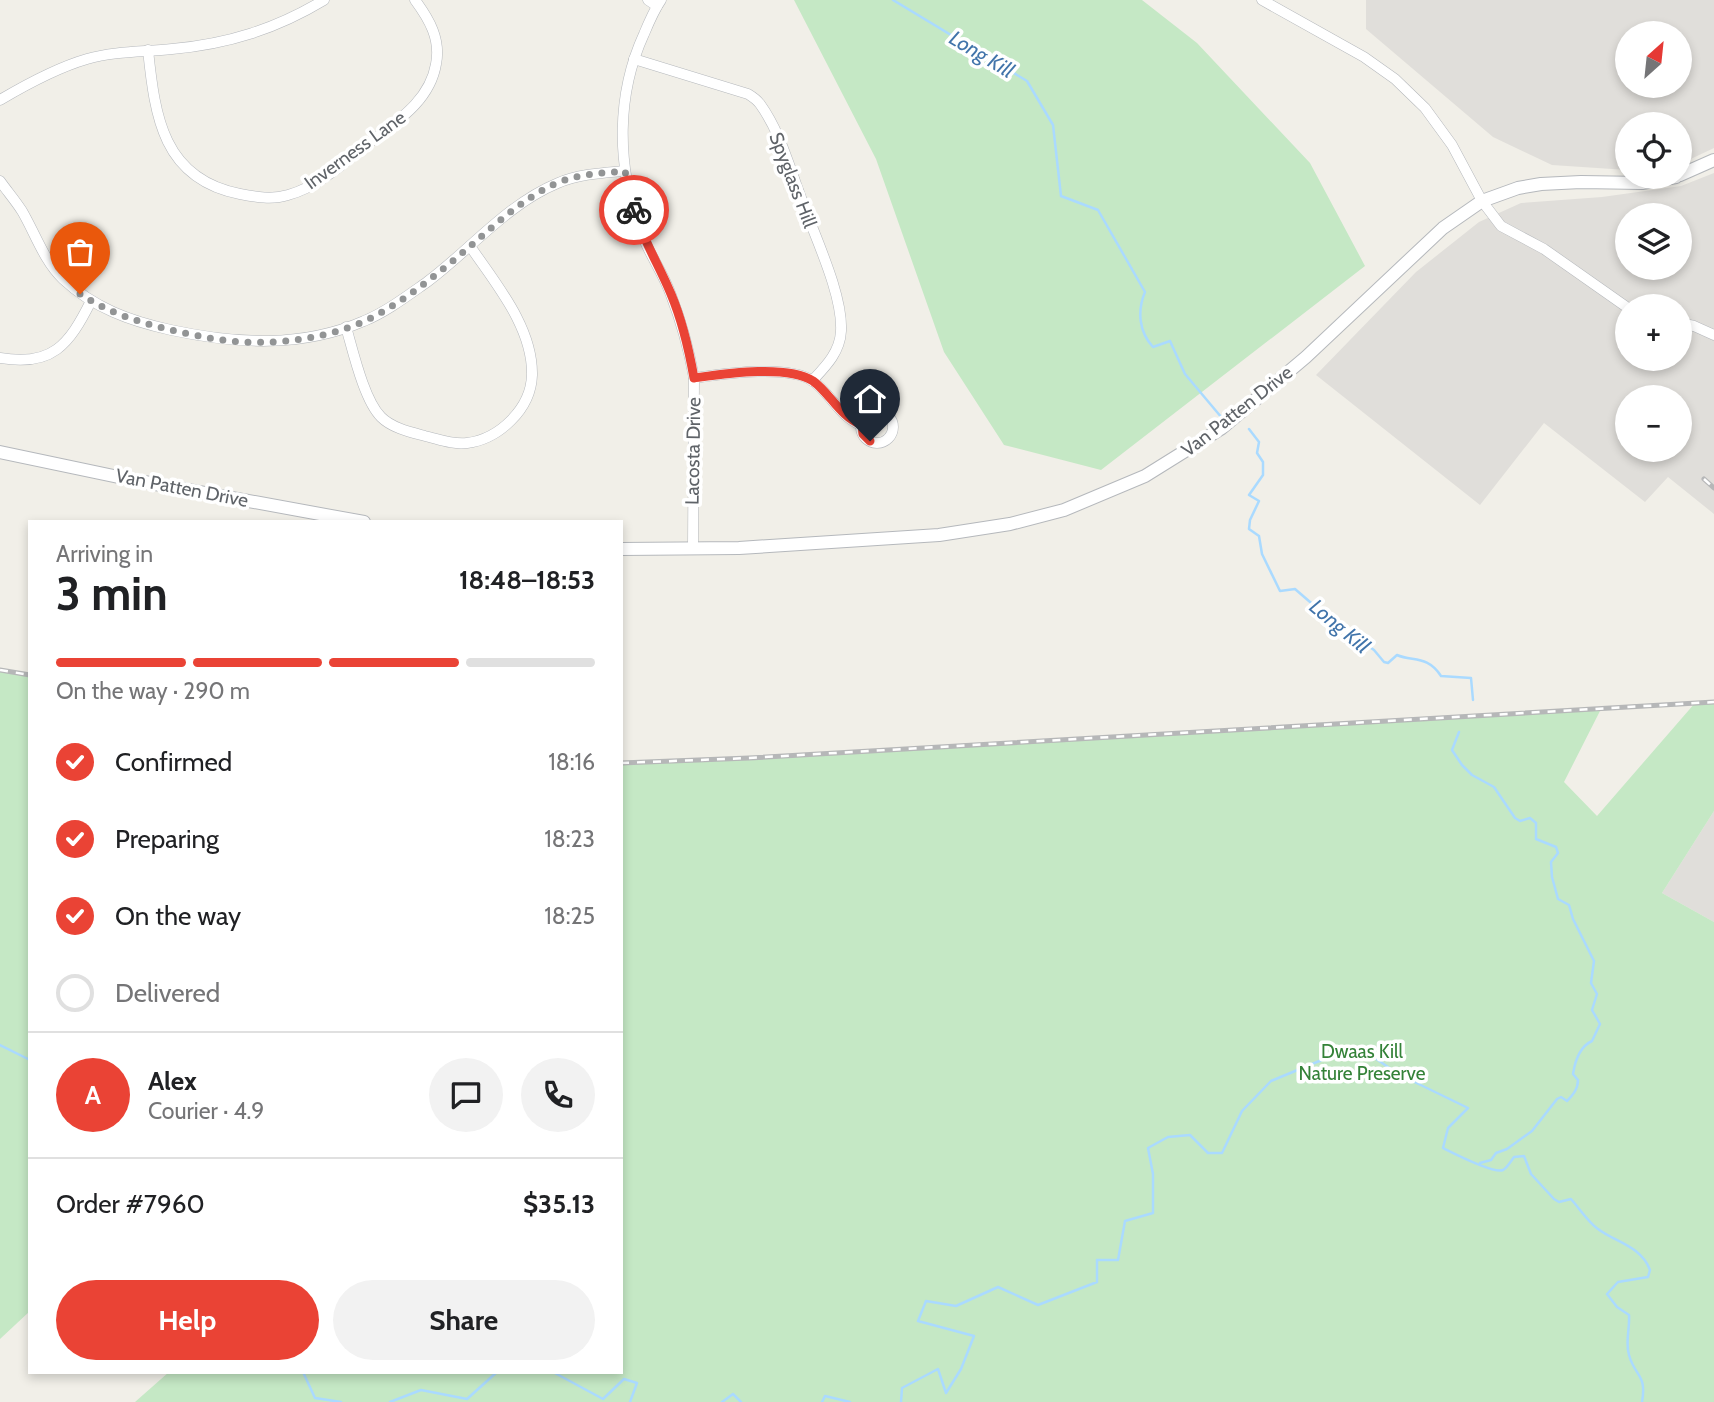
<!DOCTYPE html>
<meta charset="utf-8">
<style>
body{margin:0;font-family:Cabin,sans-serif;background:#f2f2f2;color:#202124;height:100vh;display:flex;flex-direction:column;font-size:26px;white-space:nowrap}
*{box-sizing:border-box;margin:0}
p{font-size:23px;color:#757577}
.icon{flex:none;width:38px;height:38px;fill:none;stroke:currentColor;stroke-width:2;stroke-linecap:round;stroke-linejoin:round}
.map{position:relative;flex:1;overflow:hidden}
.side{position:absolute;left:28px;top:520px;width:595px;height:854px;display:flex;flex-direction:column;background:#fff;border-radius:0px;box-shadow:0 4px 10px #0003}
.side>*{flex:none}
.needle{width:46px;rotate:27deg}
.tools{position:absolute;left:1615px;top:21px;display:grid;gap:14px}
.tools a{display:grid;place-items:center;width:77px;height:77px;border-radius:50%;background:#fff;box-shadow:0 4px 10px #0003;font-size:35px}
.pin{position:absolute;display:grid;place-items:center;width:60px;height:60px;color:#fff;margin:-72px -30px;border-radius:50% 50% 50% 0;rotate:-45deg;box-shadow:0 0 7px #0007}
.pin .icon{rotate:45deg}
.courier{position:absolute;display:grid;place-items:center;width:70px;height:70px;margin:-35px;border:5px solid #ea4335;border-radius:50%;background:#fff;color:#222;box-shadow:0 2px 9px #0007}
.overview em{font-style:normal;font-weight:700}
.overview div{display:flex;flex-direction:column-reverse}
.overview{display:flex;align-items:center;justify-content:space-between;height:119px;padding:0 28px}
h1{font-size:46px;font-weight:700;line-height:52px}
.bar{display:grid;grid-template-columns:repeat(4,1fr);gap:10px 7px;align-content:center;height:84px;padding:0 28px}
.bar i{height:9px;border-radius:5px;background:#e0e0e0}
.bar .on{background:#ea4335}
.bar p{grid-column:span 4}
.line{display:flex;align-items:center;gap:18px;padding:0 28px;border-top:2px solid #e0e0e0}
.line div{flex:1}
.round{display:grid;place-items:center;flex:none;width:74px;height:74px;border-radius:37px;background:#f2f2f2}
ol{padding:0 28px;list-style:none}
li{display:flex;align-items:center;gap:21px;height:77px}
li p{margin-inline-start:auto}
li .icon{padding:7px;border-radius:50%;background:#ea4335;color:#fff;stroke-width:4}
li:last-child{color:#757577}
li i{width:38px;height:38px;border:4px solid #e0e0e0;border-radius:50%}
.cta{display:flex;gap:14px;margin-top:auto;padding:14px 28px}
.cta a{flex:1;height:80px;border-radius:42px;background:#ea4335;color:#fff;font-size:28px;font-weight:700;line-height:80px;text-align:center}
.cta a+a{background:#f2f2f2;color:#202124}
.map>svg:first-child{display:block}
</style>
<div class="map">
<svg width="1714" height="1402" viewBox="0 0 1714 1402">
<rect width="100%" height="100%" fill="#f1efe8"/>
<g fill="#e0deda" fill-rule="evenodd">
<path d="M1366,0H1714V148L1680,164V124H1628L1627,170L1552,165L1493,137L1366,29ZM1628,33H1680V86H1628Z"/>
<path d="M1714,173V514L1668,477L1645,502L1544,423L1480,505L1316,375L1416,272L1479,222L1521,203L1602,197L1681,186ZM1628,215H1680V268H1628ZM1628,306H1680V359H1628ZM1628,397H1680V450H1628Z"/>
<path d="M1714,811V922L1662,893Z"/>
</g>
<g fill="#c5e8c5">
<path d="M794,0H1142L1197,43L1310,163L1365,266L1101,470L1004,445L944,352L876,159Z"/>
<path d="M0,670L30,675V1311L0,1339Z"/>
<path d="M1714,702V811L1662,893L1714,922V1402H135L169,1372H621V761L783,755L1601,709L1564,782L1597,816L1695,703Z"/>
</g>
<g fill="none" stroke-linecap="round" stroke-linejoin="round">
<g stroke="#aadaff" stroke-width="2.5">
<path d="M893,0L1027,81L1053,125L1061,196L1098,210L1145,292C1137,311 1139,332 1153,347L1170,341L1185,374L1222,418"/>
<path d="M1249,429L1259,442L1257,453L1263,462V475L1249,495L1259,501L1250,520L1249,529L1259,536L1262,554L1280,591L1295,589L1332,621L1374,650L1384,662L1388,663L1397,655C1413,662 1427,655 1441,676L1471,678L1473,700"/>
<path d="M1459,732L1452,750L1462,765L1472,775L1494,787L1515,818L1520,821L1530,818L1536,823V839L1556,847L1558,853L1551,862L1552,877L1558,899L1569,905L1573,919L1594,961L1591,983L1597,994L1592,1010L1600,1024L1592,1041C1579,1047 1575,1061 1573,1074L1578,1080C1578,1089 1573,1095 1567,1101L1561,1097L1557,1099L1532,1131L1507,1149L1496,1153L1491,1160L1480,1163"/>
<path d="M0,1045L30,1060"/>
<path d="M303,1372L315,1398L341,1402"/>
<path d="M553,1372L603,1399L624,1379L637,1383L630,1402"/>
<path d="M390,1402L421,1390L467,1399L497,1372"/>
<path d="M722,1402L733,1394L741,1402"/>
<path d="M822,1402L825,1396L850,1402"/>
<path d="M901,1402L902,1388L938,1369L946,1393L961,1369L974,1336L918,1321L926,1301L956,1306L998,1287L1038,1305L1097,1282V1260H1118L1125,1221L1153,1213V1174L1148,1148L1168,1137L1190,1135L1208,1153H1222L1242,1111L1271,1081L1329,1057L1372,1056L1398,1074L1468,1108L1448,1128L1443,1148C1453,1153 1494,1174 1503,1170C1507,1168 1511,1161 1514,1157L1524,1156L1531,1174L1554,1199L1559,1202L1571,1199C1579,1208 1589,1223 1598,1229C1615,1242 1641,1246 1650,1270L1648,1277L1618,1282L1607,1294L1617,1307L1629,1315C1630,1329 1625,1342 1629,1355C1635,1377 1647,1374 1642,1402"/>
</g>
<g stroke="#b5b8bc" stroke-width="11">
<g id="minor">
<path d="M648,0L657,6"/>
<path d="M661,0C654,10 649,22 644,34C616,95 617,164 639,227C647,251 663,272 671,295C681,321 689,350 694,378L693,548"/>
<path d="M1262,0L1364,57L1395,79L1425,108L1452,145L1482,201L1501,226L1544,249L1628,308"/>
<path d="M148,50C155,117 163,179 240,194C256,197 272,200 288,195C318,187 345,162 369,143C396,122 430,101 436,64C441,39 429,19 415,0"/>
<path d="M634,59L748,94C753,97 757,100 760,104C781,133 790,170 803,203C815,237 843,295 841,331C840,352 826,366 812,381"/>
<path d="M0,100C27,84 56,68 87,59C115,51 144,52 172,49C228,44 276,29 324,0"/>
<path d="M0,181C7,191 15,200 22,211C35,233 44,261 63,279C94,308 130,321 171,330C236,344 302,348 364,321C386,312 407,296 427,282C470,250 507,204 558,183C579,174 602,173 625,171"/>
<path d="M1680,323L1694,326L1714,335"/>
<path d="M346,327C353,351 364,400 381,417C392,428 410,432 425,436C438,439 453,445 467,443C499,439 531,409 532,375C533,327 495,283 470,246"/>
<path d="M0,358C52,367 69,345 91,301"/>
<path d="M694,378C723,374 788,364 813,381C830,393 840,417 861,425"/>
<circle cx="877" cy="427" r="16"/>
</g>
</g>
<g stroke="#b5b8bc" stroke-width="14">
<g id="tertiary">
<path d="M1680,175L1714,160"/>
<path d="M0,452L128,479L364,522"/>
<path d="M621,549L739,548L939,535L1010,524L1064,510L1145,476L1222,428L1306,357L1443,228L1482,201L1518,188L1541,184L1581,182L1642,183L1676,177"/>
</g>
</g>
<use href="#minor" stroke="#fff" stroke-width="10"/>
<use href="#tertiary" stroke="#fff" stroke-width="12"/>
<g stroke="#b6b7b8" stroke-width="5">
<g id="rail">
<path d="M1704,479L1714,488"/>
<path d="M0,670L30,675"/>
<path d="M621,763L749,758L1714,702"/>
</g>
</g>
<use href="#rail" stroke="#fff" stroke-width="2.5" stroke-dasharray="8" stroke-linecap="butt"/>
</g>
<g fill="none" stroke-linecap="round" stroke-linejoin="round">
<path stroke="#929495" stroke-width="7" stroke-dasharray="0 12.6" d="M80,294C117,318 156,327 199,336C253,348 317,343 367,320C404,302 436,275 467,249C495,225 523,198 557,183C579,174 602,173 625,171L634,210"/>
<path stroke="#ea4335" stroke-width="9" d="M634,210C643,240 659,265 671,294C682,320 689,350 694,378C723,374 787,364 813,381C830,393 840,417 862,425L863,434L870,441"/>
</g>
<g text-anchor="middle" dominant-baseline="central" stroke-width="7" stroke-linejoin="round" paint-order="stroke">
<g font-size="19" fill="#5f6368" stroke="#fff">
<text transform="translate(355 150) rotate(-36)">Inverness Lane</text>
<text transform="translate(793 180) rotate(69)">Spyglass Hill</text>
<text transform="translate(1237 411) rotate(-38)">Van Patten Drive</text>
<text transform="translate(693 451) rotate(-89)">Lacosta Drive</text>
<text transform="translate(182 488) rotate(11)">Van Patten Drive</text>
</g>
<g font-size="19" fill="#348238" stroke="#fff">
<text x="1362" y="1051">Dwaas Kill<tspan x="1362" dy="22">Nature Preserve</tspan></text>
</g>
<g font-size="21" font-style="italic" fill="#4174aa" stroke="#fff">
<text transform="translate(982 54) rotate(31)">Long Kill</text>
<text transform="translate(1340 626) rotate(40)">Long Kill</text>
</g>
</g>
</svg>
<div class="tools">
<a><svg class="needle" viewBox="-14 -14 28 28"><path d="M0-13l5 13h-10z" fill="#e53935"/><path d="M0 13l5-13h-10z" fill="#757577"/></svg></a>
<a><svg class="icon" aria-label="locate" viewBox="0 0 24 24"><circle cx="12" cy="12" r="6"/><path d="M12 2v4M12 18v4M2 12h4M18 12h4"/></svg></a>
<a><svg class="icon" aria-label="layers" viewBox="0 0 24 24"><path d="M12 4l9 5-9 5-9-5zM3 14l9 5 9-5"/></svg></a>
<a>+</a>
<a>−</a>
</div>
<div class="pin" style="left:80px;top:294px;background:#ea580c"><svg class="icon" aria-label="bag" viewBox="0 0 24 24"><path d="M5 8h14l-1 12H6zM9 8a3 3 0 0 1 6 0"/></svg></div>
<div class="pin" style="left:870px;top:441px;background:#1f2937"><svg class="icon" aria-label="home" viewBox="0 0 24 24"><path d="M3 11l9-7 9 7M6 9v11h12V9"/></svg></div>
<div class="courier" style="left:634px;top:210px"><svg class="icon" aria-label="bike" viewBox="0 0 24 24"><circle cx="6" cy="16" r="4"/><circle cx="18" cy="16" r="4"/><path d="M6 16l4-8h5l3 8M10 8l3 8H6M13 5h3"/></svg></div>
<section class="side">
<div class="overview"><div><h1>3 min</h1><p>Arriving in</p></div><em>18:48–18:53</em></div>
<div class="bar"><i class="on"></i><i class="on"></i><i class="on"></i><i></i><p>On the way · 290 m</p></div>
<ol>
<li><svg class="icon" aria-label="check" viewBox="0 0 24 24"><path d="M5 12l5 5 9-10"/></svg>Confirmed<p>18:16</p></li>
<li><svg class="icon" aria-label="check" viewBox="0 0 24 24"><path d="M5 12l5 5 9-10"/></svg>Preparing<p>18:23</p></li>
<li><svg class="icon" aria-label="check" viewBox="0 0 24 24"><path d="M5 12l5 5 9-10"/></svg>On the way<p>18:25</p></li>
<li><i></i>Delivered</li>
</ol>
<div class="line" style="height:126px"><b class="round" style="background:#ea4335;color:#fff">A</b><div><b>Alex</b><p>Courier · 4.9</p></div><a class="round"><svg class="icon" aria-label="chat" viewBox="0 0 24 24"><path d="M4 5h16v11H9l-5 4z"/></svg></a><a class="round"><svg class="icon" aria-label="phone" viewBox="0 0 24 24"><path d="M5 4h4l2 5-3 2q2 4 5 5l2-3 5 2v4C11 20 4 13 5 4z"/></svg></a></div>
<div class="line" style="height:91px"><div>Order #7960</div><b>$35.13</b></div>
<div class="cta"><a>Help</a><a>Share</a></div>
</section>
</div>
